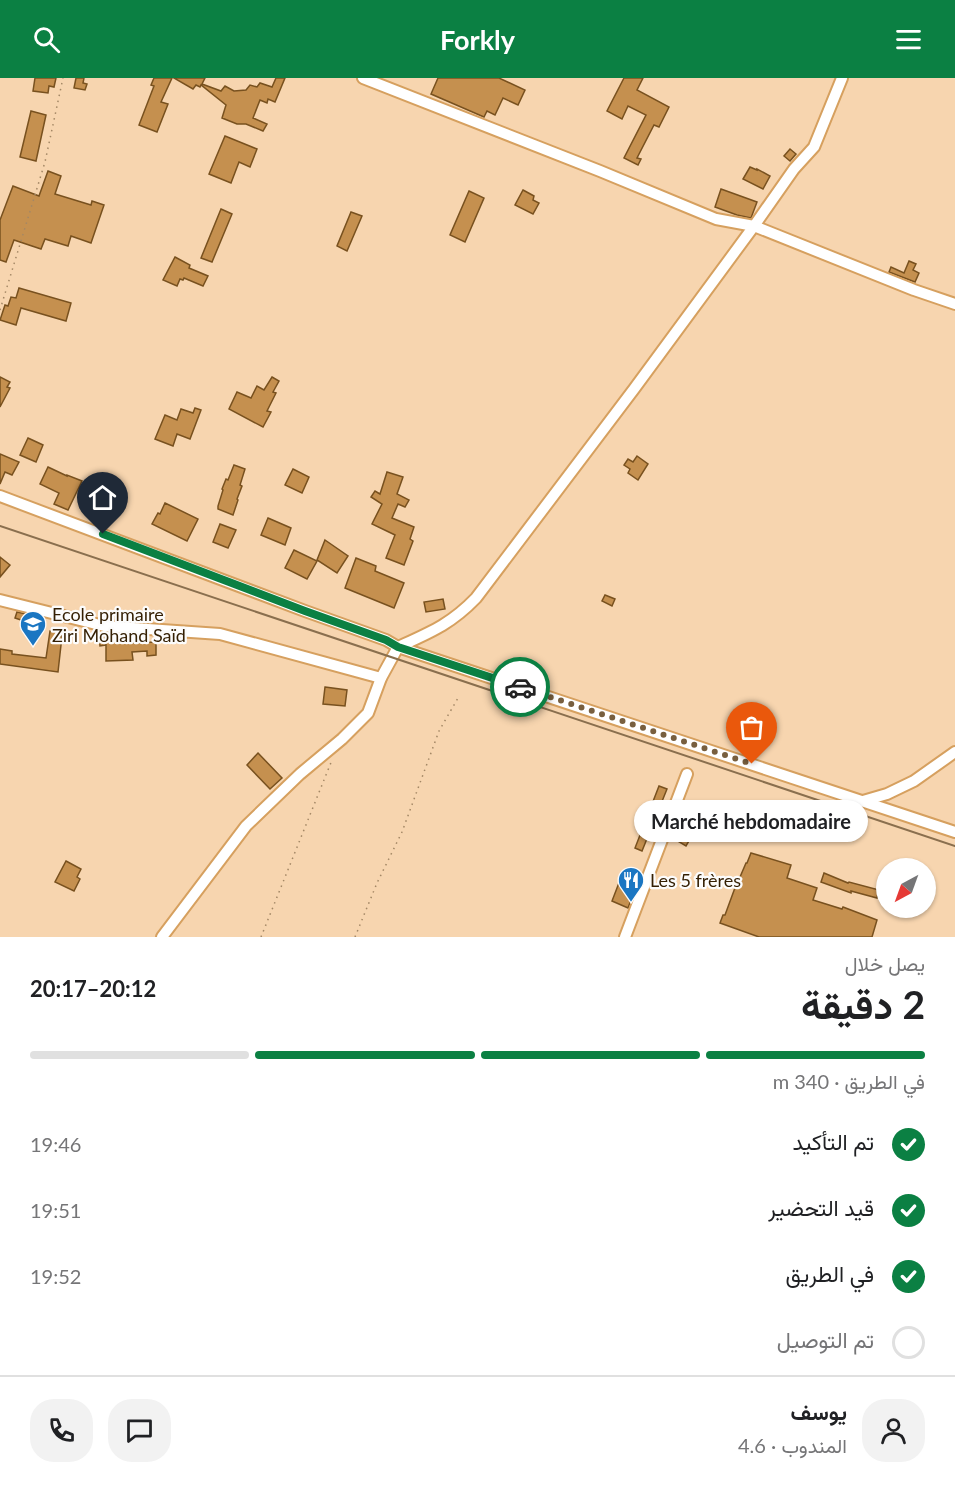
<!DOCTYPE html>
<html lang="ar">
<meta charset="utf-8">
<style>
body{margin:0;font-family:Lato,Vazirmatn,sans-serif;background:#f2f2f2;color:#202124;direction:rtl;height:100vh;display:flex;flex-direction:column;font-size:22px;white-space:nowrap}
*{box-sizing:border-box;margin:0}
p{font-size:20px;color:#757577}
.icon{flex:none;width:33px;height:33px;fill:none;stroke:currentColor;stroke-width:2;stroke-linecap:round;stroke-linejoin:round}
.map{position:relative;height:859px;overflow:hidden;direction:ltr}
.details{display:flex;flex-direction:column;background:#fff;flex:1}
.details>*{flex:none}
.needle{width:39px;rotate:221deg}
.buttons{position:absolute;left:876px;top:780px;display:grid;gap:12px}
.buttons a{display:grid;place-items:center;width:60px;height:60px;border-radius:50%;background:#fff;box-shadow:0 2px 4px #0004;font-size:30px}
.pin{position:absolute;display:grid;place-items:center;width:51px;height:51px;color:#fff;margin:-62px -26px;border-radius:50% 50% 50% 0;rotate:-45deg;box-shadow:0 0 6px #0007}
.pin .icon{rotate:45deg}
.courier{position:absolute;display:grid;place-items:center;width:60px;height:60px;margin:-30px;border:4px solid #0b8043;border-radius:50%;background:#fff;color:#222;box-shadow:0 2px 8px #0007}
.bubble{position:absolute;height:42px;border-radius:21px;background:#fff;box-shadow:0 2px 4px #0004;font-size:20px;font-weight:700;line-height:42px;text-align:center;direction:rtl}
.overview em{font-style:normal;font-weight:700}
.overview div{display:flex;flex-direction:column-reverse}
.overview{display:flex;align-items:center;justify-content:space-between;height:102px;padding:0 30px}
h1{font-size:39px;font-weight:700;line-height:45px}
.bar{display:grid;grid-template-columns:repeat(4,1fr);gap:9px 6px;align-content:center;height:72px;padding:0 30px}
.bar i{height:8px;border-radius:4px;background:#e0e0e0}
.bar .current{background:#0b8043}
.bar p{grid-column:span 4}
.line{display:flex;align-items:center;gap:15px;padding:0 30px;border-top:2px solid #e0e0e0}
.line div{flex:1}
.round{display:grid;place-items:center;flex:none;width:63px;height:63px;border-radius:24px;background:#f2f2f2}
ol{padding:0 30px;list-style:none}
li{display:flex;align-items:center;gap:18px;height:66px}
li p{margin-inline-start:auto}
li .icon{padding:6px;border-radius:50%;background:#0b8043;color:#fff;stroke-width:4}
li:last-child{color:#757577}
li i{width:33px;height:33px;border:3px solid #e0e0e0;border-radius:50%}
header{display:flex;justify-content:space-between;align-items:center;height:78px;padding:0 30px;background:#0b8043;color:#fff;font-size:27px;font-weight:700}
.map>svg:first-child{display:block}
</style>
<header><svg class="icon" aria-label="menu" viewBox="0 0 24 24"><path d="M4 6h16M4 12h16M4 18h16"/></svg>Forkly<svg class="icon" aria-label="search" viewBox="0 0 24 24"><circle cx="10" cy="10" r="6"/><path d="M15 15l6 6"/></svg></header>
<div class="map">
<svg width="955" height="859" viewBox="0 0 955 859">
<rect width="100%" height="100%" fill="#f7d5af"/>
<g fill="#c5904f" stroke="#78511f" stroke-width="1.5">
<path d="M35,0H56L54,9L49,8L48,15L33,13Z"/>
<path d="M76,0H84L83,5L87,6L85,12L74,10Z"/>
<path d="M154,0H172L161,24L168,26L157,54L139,47L154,8L151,7Z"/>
<path d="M174,0H205L202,6L221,13L225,8L234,13L246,12L250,7L257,9L260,5L272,9L276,0H285L275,24L268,21L267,25L260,22L253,40L267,46L263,53L246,46H237L222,40L226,27L201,7L200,9L196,7L193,11Z"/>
<path d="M438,0H499L525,12L518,27L503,20L495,37L487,33L484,39L431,16Z"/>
<path d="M624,0H643L637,12L669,29L659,49L654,47L637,80L641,81L638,87L624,80L646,37L628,28L622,41L607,33Z"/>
<path d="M31,33L46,37L36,83L20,79Z"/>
<path d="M225,58L257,71L250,89L239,84L231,105L209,96Z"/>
<path d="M790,71L796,76L790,83L784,78Z"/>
<path d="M750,89L757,92V91L770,98L763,111L743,101Z"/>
<path d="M48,93L61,98L55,116L91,127L92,123L104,127L91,165L71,158L68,168L45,161L41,171L14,162L6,184L0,182V142L13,108L39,118Z"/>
<path d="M721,111L757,124L751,140L737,137L715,129Z"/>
<path d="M523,112L534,118L533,122L539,125L533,136L515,127Z"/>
<path d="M469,113L484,120L465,164L450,157Z"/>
<path d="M221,131L232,136L212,184L201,180Z"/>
<path d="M351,134L362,138L347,173L337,168Z"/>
<path d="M175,179L190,187L189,190L208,198L203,208L184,200L183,202L180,201L177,208L163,202Z"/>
<path d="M909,183L916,186L913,192L919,195L915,204L889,194L891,189L904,195Z"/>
<path d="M19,210L71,225L66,243L21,230L16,247L0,242L5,227L8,228L11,219L16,220Z"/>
<path d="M0,299L10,304L7,309L10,310L0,329Z"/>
<path d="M272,299L279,303L273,314L276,315L267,333L271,334L263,349L229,331L237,314L251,320L257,308L264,312Z"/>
<path d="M195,330L201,332L190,361L177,356L173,368L155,361L165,337L177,342L181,331L193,335Z"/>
<path d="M28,360L43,367L36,384L20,377Z"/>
<path d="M0,376L19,384L12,397L5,394L0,406Z"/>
<path d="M637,378L648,386L638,402L628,395L630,391L624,387L628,381L633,384Z"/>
<path d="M234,387L245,391L240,407L242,408L237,421L238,422L233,437L218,431V428L223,412L222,411L226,401L228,402Z"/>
<path d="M48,389L67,398V397L82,403L68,432L54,426L59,415L40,406Z"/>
<path d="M293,391L309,399L302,415L285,407Z"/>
<path d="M387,394L403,399L397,416L409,422L405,429L398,426L392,440L414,449L410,461L413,463L404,487L386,480L395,457L372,446L382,426L371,419L375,413L380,416Z"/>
<path d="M165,425L198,441L187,463L152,446L158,435L160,436Z"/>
<path d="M268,440L291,450L285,467L261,457Z"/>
<path d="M220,446L236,452L228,470L213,464Z"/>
<path d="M325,462L348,478L337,495L317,482Z"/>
<path d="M294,472L317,483L307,501L285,490Z"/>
<path d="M0,479L10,487L0,499Z"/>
<path d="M356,480L376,488L375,493L404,505L394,530L345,510Z"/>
<path d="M605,517L615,521L612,528L602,523Z"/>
<path d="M443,521L445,531L426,534L424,524Z"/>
<path d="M17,534L35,538L33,546L15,540Z"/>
<path d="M50,553L59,554V558H62L58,594L0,586V571L12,573V576L46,580Z"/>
<path d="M99,556L129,557V565L156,564V577L147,578V573L132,574L133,582L106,583V567L100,568Z"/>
<path d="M325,609L347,612L345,628L323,626Z"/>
<path d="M258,675L282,700L270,711L247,687Z"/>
<path d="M659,708L667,711L642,773L635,770Z"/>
<path d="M688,730L703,739L686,768L676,762L683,748L679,746Z"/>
<path d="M751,775L791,787L787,800L817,810L813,822L842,831L843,829L877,842L872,859H759L720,845L723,837H725L736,807H734L737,799H740L746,785H747Z"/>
<path d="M66,783L81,791L77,799L80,801L74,813L55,804Z"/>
<path d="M824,795L848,805L849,804L879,812L877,820L851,813V815L821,804Z"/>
<path d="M622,797L638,804L628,830L612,823Z"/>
</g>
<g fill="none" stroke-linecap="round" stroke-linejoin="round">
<g stroke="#d6a05f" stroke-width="14">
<g id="minor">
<path d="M363,0L600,93L716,141L754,148L914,212L955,226"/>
<path d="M0,418L305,533L386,562L398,569L381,600L368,635L342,661L300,696L246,748L162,859"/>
<path d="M0,522L104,548L220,556L381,600"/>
<path d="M398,569C431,554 451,546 476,520L634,311L754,148L794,91L814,69L842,0"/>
<path d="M398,569L955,754"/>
<path d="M863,723L887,716L914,703L955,674"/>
<path d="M625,859L687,696"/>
</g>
</g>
<g stroke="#a38765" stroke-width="1.5" stroke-dasharray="1.5 4.5" stroke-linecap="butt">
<path d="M0,232L45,84L63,0"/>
<path d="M261,859L332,682"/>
<path d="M355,859L377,805L402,754L439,653L458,620"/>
</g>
<use href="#minor" stroke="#fff" stroke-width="10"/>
<path stroke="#8a6f4e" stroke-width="2" d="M0,448L955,768"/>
</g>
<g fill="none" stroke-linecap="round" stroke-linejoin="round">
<path stroke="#785f3f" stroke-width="6" stroke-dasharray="0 10.8" d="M520,609L752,686"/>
<path stroke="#0b8043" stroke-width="8" d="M103,456L305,533L386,562L398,569L520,609"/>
</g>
<defs>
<g id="school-pin" transform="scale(1.35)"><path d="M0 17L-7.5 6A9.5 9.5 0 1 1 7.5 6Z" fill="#1a76c2" stroke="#fcfcfc"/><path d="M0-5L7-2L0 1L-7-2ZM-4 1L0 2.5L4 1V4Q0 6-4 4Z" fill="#fff"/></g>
<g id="restaurant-pin" transform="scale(1.35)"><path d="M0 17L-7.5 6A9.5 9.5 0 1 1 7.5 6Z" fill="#1a76c2" stroke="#fcfcfc"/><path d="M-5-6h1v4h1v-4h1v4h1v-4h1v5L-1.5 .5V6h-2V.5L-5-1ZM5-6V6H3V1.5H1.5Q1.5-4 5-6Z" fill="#fff"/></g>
</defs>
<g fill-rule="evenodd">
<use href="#school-pin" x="33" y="546"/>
<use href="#restaurant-pin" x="631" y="802"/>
</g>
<g text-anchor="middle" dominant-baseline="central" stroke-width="4.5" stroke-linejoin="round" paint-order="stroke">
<g font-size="18" fill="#341f03" stroke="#fcfcfc" text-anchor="start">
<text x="52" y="536">Ecole primaire<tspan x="52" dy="21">Ziri Mohand Saïd</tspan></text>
<text x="650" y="802">Les 5 frères</text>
</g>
</g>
</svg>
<div class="buttons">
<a><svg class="needle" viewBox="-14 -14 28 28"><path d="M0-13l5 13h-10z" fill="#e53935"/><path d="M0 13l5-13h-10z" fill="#757577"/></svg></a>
</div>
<div class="pin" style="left:752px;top:686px;background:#ea580c"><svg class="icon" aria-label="bag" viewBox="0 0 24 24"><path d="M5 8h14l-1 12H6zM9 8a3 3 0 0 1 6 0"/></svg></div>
<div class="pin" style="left:103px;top:456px;background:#1f2937"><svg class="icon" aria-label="home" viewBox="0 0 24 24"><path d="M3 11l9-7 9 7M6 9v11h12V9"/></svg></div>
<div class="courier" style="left:520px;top:609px"><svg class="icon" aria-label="car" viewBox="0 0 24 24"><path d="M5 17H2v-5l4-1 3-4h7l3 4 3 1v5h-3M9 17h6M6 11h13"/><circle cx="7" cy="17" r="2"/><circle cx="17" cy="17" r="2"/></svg></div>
<div class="bubble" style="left:634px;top:722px;width:234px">Marché hebdomadaire</div>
</div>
<section class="details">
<div class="overview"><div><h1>2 دقيقة</h1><p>يصل خلال</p></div><em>20:12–20:17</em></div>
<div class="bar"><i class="current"></i><i class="current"></i><i class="current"></i><i></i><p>في الطريق · 340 m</p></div>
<ol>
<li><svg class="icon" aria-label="check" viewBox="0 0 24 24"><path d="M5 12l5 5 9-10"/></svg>تم التأكيد<p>19:46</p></li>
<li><svg class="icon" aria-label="check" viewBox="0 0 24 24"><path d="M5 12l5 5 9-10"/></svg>قيد التحضير<p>19:51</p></li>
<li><svg class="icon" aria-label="check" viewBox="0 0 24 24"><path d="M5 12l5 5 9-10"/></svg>في الطريق<p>19:52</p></li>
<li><i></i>تم التوصيل</li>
</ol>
<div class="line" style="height:108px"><a class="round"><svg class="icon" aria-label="person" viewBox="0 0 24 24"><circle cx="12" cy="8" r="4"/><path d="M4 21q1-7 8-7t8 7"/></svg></a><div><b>يوسف</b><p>المندوب · 4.6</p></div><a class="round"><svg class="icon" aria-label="chat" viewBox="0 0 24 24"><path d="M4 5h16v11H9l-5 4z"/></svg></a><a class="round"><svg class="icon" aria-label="phone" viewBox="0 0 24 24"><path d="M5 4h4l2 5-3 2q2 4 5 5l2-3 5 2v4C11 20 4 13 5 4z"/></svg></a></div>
</section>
